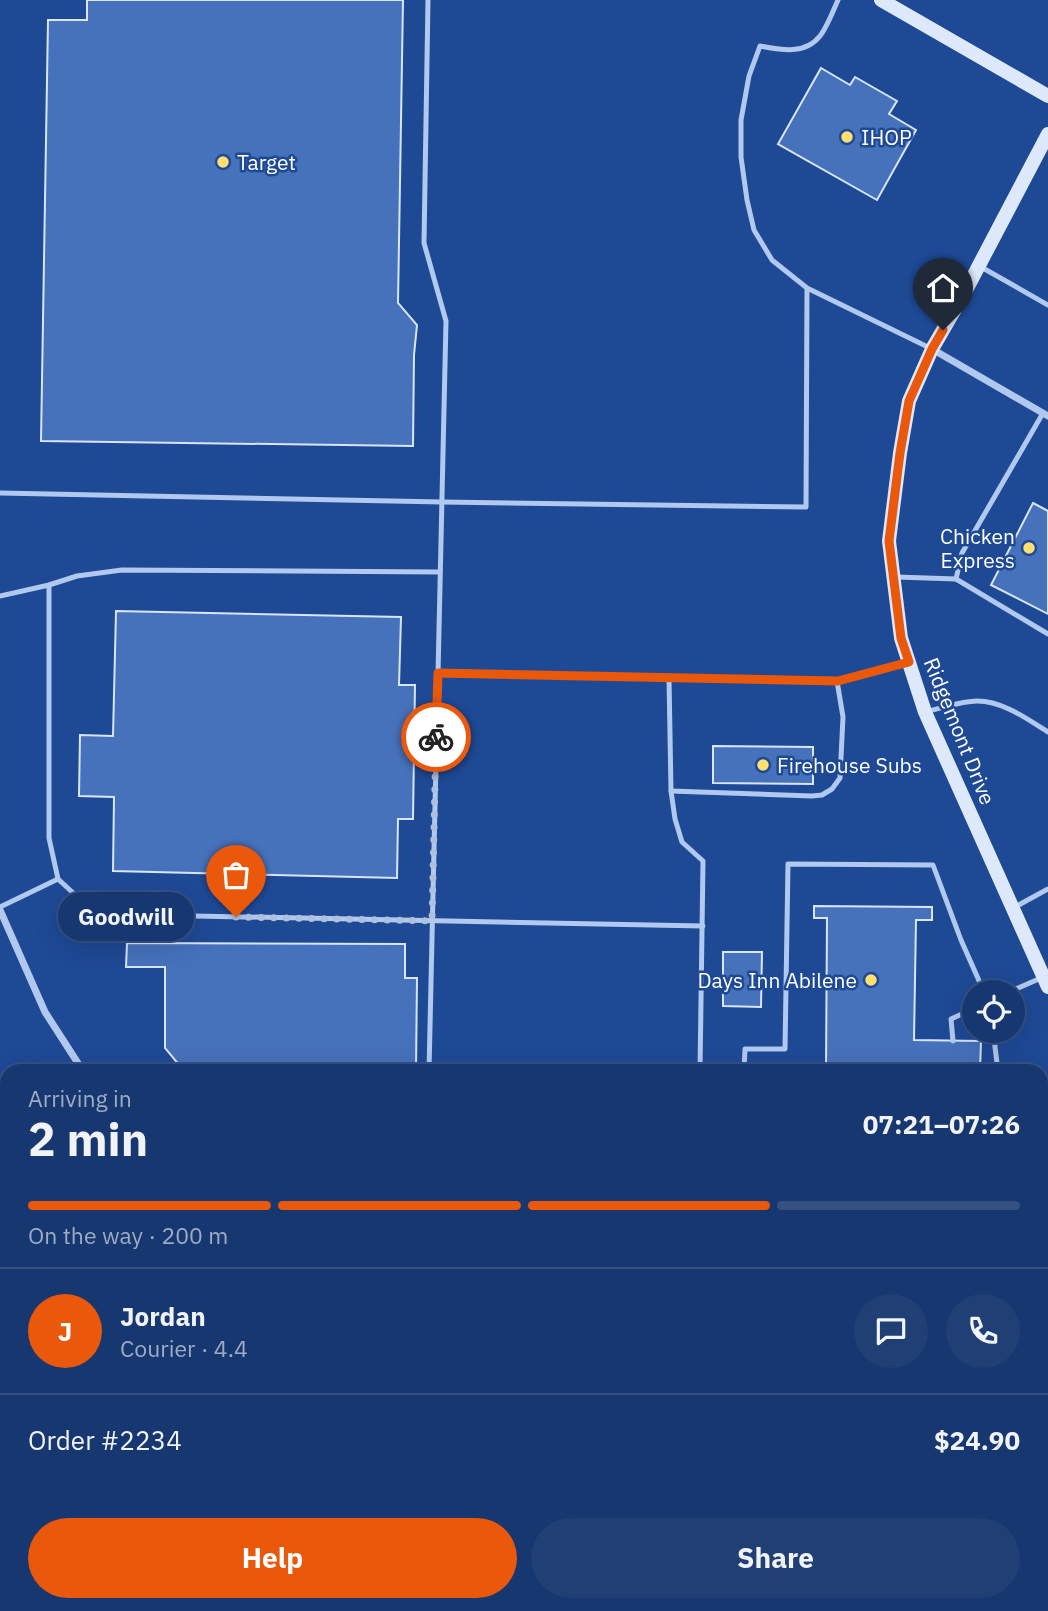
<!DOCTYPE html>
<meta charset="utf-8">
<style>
body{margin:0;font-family:"IBM Plex Sans",sans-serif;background:#1f3f75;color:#f1f3f6;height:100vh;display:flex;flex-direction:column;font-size:26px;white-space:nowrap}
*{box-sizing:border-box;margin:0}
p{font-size:23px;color:#9eacc3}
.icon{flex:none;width:38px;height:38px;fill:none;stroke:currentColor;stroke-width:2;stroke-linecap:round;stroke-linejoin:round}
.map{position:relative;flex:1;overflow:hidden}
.drawer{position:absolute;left:0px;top:1064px;width:1048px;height:548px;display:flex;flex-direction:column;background:#163770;border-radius:21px 21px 0 0;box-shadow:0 7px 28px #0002,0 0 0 2px #355183}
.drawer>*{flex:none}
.fabs{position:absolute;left:962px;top:980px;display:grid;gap:14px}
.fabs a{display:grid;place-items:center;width:63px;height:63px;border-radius:50%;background:#163770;box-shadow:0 7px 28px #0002,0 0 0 2px #355183;font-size:35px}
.pin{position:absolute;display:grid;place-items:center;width:60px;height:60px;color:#fff;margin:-72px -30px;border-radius:50% 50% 50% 0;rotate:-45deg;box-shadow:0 0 7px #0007}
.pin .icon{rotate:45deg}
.courier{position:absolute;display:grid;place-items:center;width:70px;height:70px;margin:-35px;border:5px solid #ea580c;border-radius:50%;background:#fff;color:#222;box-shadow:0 2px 9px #0007}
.bubble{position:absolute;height:49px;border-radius:24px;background:#163770;box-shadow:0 7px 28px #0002,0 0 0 2px #355183;font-size:23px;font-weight:700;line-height:49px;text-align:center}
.headline em{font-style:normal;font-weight:700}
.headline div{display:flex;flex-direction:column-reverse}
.headline{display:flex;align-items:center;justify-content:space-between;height:119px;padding:0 28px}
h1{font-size:46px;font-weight:700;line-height:52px}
.bar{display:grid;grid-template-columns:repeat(4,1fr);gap:10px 7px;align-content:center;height:84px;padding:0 28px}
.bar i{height:9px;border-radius:5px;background:#355183}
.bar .selected{background:#ea580c}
.bar p{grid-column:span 4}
.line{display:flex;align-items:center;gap:18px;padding:0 28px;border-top:2px solid #355183}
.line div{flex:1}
.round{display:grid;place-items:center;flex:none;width:74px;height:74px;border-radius:37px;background:#1f3f75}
.action{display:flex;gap:14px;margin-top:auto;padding:14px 28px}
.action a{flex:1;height:80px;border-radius:42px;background:#ea580c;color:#fff;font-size:28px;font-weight:700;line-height:80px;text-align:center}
.action a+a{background:#1f3f75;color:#f1f3f6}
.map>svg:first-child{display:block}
</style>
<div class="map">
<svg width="1048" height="1611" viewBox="0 0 1048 1611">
<rect width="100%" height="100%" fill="#1e4995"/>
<g fill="#4672bc" stroke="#d8e5fa" stroke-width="2">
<path d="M87,0H403L398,303L417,325L414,355L413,446L41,441L48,20H87Z"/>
<path d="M821,68L850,85L855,77L897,101L889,114L916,130L877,200L778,144Z"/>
<path d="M1033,503L1048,511V614L991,585Z"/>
<path d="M116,611L401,617L399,685H415L413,819H398L397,878L113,871L114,797L79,796L80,735L113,736Z"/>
<path d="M713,746L813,747V784L713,783Z"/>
<path d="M814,906L932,907V920H916L914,1040L981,1041L980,1071H826L827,918H814Z"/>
<path d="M127,943L405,944V978H417L416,1071H184L165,1048V967H126Z"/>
<path d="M723,952H762L761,1007L723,1006Z"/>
<path d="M0,1328H3L4,1333H7V1395L0,1396Z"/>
<path d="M1044,1452L1048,1460V1604L1044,1605L1041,1600V1453Z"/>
<rect x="0" y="1520" width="7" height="77"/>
</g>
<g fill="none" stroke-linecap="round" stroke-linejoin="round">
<path stroke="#b1c8ef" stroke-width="4.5" stroke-dasharray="3.5 5" stroke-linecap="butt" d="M60,1611L66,1606L83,1605"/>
<g stroke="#b1c8ef" stroke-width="5">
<path d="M428,0L424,243L446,321L429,1071"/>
<path d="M838,0C833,11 827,27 820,36C805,55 781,50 760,46L749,76L741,120V157L747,200L754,230L772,260L807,288L932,349"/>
<path d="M981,267L1048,305"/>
<path d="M1043,413L962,553L956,579L1048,634"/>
<path d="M0,493L442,502L806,507L807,288"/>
<path d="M896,577L956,579"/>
<path d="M49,585V838L58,879"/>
<path d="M0,596L49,585L77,576L122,570L440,572"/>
<path d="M438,673L837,681L908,662"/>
<path d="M669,678L671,791L675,819L682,842L703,861L700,1071"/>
<path d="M928,711C943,708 961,701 977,701C1003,701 1027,719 1048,732"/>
<path d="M671,791L812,796L822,795L832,789L840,778L843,717L837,681"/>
<path d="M0,907L58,879L96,914L703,926"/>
<path d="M1015,907L1048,889"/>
<path d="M1009,992L1041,978"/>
<path d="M993,1031L998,1071"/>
<path d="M953,1041L951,1019L975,1008"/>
<path d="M70,1071L79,1065"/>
<path d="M744,1071L745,1049H785L788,864L933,865L961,940L984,992"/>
<path d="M0,1117L7,1113"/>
<path d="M1041,1151L1048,1150"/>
<path d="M279,1611V1605"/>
<path d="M882,1611V1605"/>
</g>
<g stroke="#b1c8ef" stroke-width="7">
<path d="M932,349L1048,416"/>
<path d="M0,910L45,1012L83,1071"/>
<path d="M0,1241L7,1238"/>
<path d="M1041,1326L1048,1324"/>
</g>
<g stroke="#dee8fb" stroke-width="14">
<path d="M881,0L1048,96"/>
<path d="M1048,134L965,292L932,349L909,401L900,453L889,541L901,638L925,712L1048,987"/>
</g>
</g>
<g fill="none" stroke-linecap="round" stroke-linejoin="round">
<path stroke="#b0bfda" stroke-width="7" stroke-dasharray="0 12.6" d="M236,917L432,921L436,737"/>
<path stroke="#ea580c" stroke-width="9" d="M436,737L438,673L838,681L909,662L901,638L889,541L900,453L909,401L932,349L943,330"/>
</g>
<g fill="#fedf70" stroke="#1e4995" stroke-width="2.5">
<circle cx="847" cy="137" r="7"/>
<circle cx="223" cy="162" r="7"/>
<circle cx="1029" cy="548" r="7"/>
<circle cx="763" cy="765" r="7"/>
<circle cx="871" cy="980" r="7"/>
</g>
<g text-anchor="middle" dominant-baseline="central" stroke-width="5" stroke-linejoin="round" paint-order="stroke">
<g font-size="21" fill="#fff" stroke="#1e4995" text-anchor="start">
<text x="861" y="137">IHOP</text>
<text x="237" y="162">Target</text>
<text x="1015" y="536" text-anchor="end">Chicken<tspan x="1015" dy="24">Express</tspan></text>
<text x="777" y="765">Firehouse Subs</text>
<text x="857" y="980" text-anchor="end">Days Inn Abilene</text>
</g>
<g font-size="21" fill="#fff" stroke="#1e4995">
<text transform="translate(960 731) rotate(68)">Ridgemont Drive</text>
</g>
</g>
</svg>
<div class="fabs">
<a><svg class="icon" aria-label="locate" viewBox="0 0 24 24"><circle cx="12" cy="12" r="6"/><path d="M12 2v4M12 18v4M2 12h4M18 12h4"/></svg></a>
</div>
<div class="pin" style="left:236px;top:917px;background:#ea580c"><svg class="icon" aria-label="bag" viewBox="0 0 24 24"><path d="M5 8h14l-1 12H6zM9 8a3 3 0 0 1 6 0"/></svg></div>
<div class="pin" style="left:943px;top:330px;background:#1f2937"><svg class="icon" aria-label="home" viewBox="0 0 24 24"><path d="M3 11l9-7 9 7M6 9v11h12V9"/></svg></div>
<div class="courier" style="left:436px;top:737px"><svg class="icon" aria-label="bike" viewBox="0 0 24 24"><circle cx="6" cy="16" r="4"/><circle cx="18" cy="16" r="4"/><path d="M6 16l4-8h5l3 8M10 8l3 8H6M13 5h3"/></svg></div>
<div class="bubble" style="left:58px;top:892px;width:136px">Goodwill</div>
<section class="drawer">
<div class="headline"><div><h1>2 min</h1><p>Arriving in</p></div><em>07:21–07:26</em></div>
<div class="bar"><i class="selected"></i><i class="selected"></i><i class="selected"></i><i></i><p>On the way · 200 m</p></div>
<div class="line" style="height:126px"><b class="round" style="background:#ea580c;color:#fff">J</b><div><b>Jordan</b><p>Courier · 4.4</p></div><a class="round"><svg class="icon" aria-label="chat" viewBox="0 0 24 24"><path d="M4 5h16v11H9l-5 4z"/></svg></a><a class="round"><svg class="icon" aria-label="phone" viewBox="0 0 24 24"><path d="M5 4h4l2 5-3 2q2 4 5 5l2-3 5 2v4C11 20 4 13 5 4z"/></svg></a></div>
<div class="line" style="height:91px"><div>Order #2234</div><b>$24.90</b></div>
<div class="action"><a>Help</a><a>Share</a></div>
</section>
</div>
